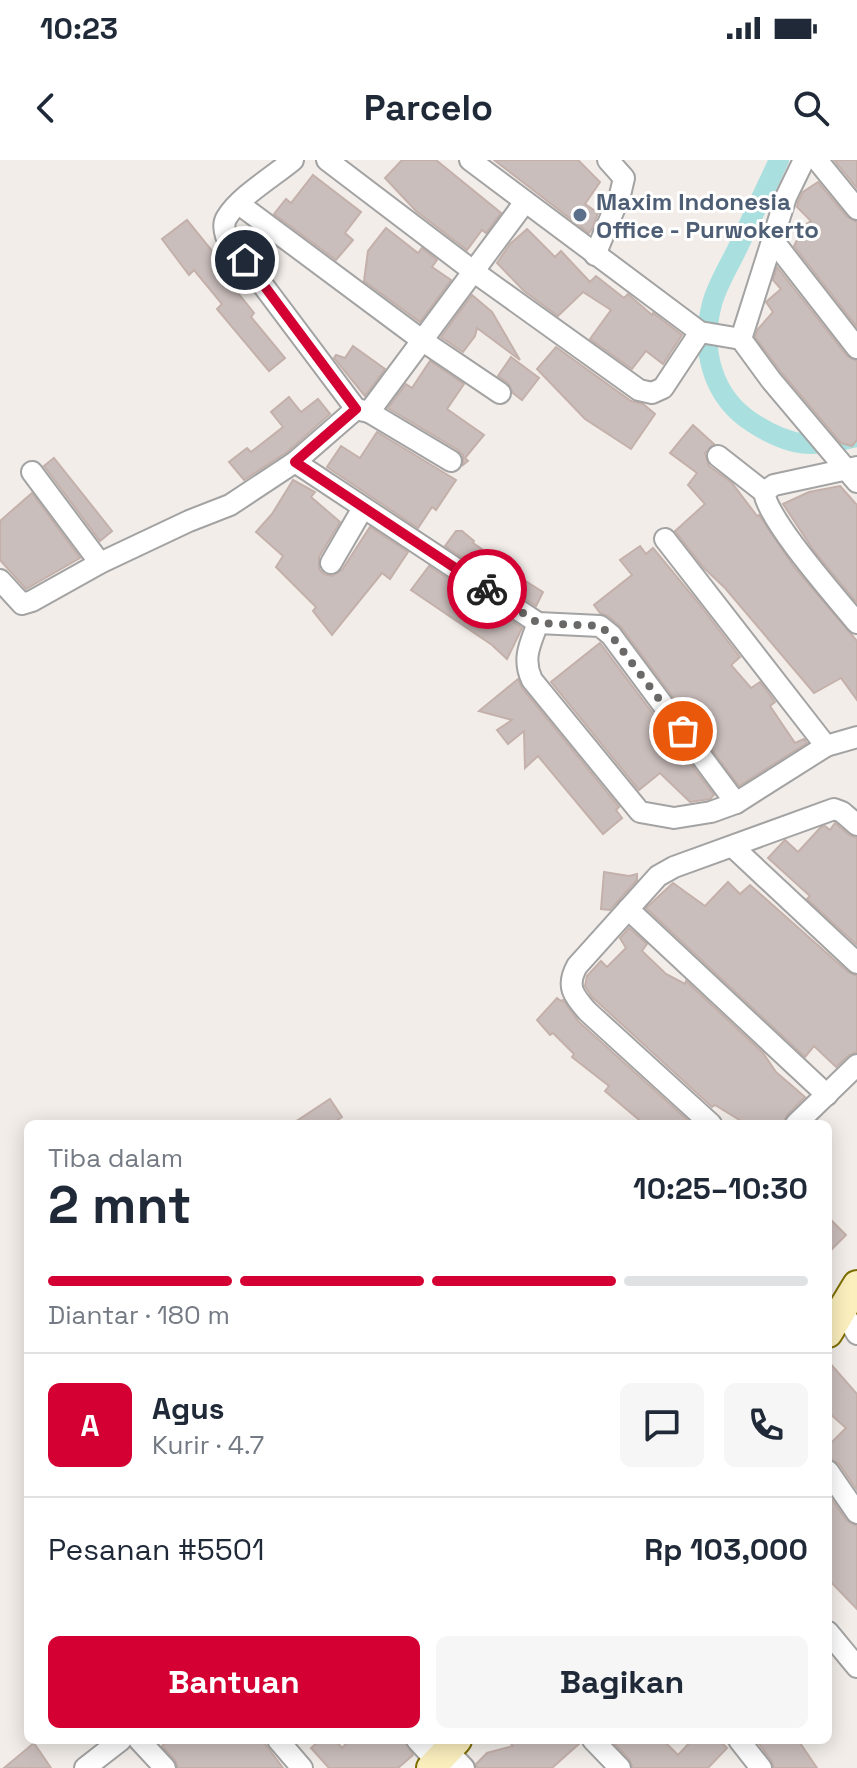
<!DOCTYPE html>
<html lang="id">
<meta charset="utf-8">
<style>
body{margin:0;font-family:"Space Grotesk",sans-serif;background:#f6f6f7;color:#1f2937;height:100vh;display:flex;flex-direction:column;font-size:30px;white-space:nowrap}
*{box-sizing:border-box;margin:0}
p{font-size:26px;color:#747a83}
.icon{flex:none;width:44px;height:44px;fill:none;stroke:currentColor;stroke-width:2;stroke-linecap:round;stroke-linejoin:round}
.map{position:relative;flex:1;overflow:hidden}
.panel{position:absolute;left:24px;top:960px;width:808px;height:624px;display:flex;flex-direction:column;background:#fff;border-radius:12px;box-shadow:0 4px 20px #0003}
.panel>*{flex:none}
.pin{position:absolute;display:grid;place-items:center;width:68px;height:68px;color:#fff;margin:-34px;border:4px solid #fff;border-radius:50%;box-shadow:0 2px 8px #0007}
.courier{position:absolute;display:grid;place-items:center;width:80px;height:80px;margin:-40px;border:6px solid #d40033;border-radius:50%;background:#fff;color:#222;box-shadow:0 2px 10px #0007}
.headline em{font-style:normal;font-weight:800}
.headline div{display:flex;flex-direction:column-reverse}
.headline{display:flex;align-items:center;justify-content:space-between;height:136px;padding:0 24px}
h1{font-size:52px;font-weight:800;line-height:60px}
.bar{display:grid;grid-template-columns:repeat(4,1fr);gap:12px 8px;align-content:center;height:96px;padding:0 24px}
.bar i{height:10px;border-radius:6px;background:#e0e1e3}
.bar .current{background:#d40033}
.bar p{grid-column:span 4}
.line{display:flex;align-items:center;gap:20px;padding:0 24px;border-top:2px solid #e0e1e3}
.line div{flex:1}
.round{display:grid;place-items:center;flex:none;width:84px;height:84px;border-radius:12px;background:#f6f6f7}
.button{display:flex;gap:16px;margin-top:auto;padding:16px 24px}
.button a{flex:1;height:92px;border-radius:12px;background:#d40033;color:#fff;font-size:32px;font-weight:800;line-height:92px;text-align:center}
.button a+a{background:#f6f6f7;color:#1f2937}
.status{display:flex;justify-content:space-between;align-items:center;height:56px;padding:0 40px;background:#fff;direction:ltr}
.status svg{height:22px;fill:currentColor}
header{display:flex;justify-content:space-between;align-items:center;height:104px;padding:0 24px;background:#fff;font-size:36px;font-weight:800}
.map>svg:first-child{display:block}
</style>
<div class="status"><b>10:23</b><svg viewBox="0 0 49 12"><path d="M0 12V9h3v3zM5 12V6h3v6zM10 12V3h3v9zM15 12V0h3v12zM26 1h20v11H26zM47 4h2v5h-2z"/></svg></div>
<header><svg class="icon" aria-label="back" viewBox="0 0 24 24"><path d="M15 5l-7 7 7 7"/></svg>Parcelo<svg class="icon" aria-label="search" viewBox="0 0 24 24"><circle cx="10" cy="10" r="6"/><path d="M15 15l6 6"/></svg></header>
<div class="map">
<svg width="857" height="1608" viewBox="0 0 857 1608">
<rect width="100%" height="100%" fill="#f2ede9"/>
<g fill="none" stroke-linecap="round" stroke-linejoin="round">
<path stroke="#a9e0df" stroke-width="20" d="M779,0C766,28 753,55 740,83C731,103 717,124 712,144C700,189 712,237 753,263C792,288 813,288 857,277"/>
</g>
<g fill="#cabebc" stroke="#c4b0aa" stroke-width="2">
<path d="M402,0H436L501,53L486,73L482,70L467,90L416,51L385,18Z"/>
<path d="M494,0H578L600,22L585,44L598,53L592,69L589,73Z"/>
<path d="M834,0H857V28Z"/>
<path d="M313,15L361,52L345,73L353,80L336,100L274,54L286,39L291,43Z"/>
<path d="M818,22L847,57L857,62V167L794,86L805,65L811,61L797,47L798,42L803,32Z"/>
<path d="M187,60L213,92L211,95L237,126L234,128L254,153L251,157L285,198L269,211L217,149L222,144L194,110L189,115L162,79Z"/>
<path d="M386,68L418,93L422,88L437,100L432,107L451,120L420,162L364,121L368,91Z"/>
<path d="M527,69L555,97L561,91L590,122L596,116L624,138L628,134L652,155L653,153L682,175L663,204L646,191L632,209L590,179L611,150L583,132L558,156L524,131L497,103L510,84Z"/>
<path d="M777,107L847,196L857,201V280L852,286L841,283L781,212L755,177L758,169L773,152L766,142L781,129L773,120Z"/>
<path d="M472,135L492,152L520,200L477,168L475,176L463,192L441,177Z"/>
<path d="M353,186L385,209L365,236L334,198L336,195L345,198Z"/>
<path d="M556,187L631,241L643,244L655,254L631,289L585,259L537,209Z"/>
<path d="M511,197L539,218L522,240L513,233L508,223L498,216Z"/>
<path d="M430,201L464,224L447,249L484,275L465,298L468,301L463,305V295L458,290L388,248L406,224L412,228Z"/>
<path d="M289,237L301,252L318,239L330,254L287,292L244,320L229,302L247,288L251,292L283,267L271,252Z"/>
<path d="M693,265L714,284L705,293L709,306L732,323L757,356L759,355L794,407L857,481V540L841,518L814,533L725,428L704,408L675,371L705,344L688,325L697,313L670,293Z"/>
<path d="M377,272L456,320L436,350L432,347L418,368L327,307L341,286L360,298Z"/>
<path d="M54,298L112,371L100,381L44,306Z"/>
<path d="M293,320L315,332L311,337L340,362L319,397V409L324,414L332,416L342,410L370,367L408,392L390,419L382,413L332,475L313,451L316,447L276,407L283,396L256,372L272,354Z"/>
<path d="M840,326L857,345V443L814,391L783,344L809,332Z"/>
<path d="M32,333L80,398L26,429L0,400V361Z"/>
<path d="M456,371H462L474,381L473,383L507,406L506,409L543,432L536,446L445,386Z"/>
<path d="M640,386L646,394L653,388L696,440L740,497L731,505L751,528L760,522L775,542L770,546L795,583L804,579L807,583L739,626L621,467L608,456L600,453L594,445L632,415L620,400Z"/>
<path d="M429,406L522,468L507,499L492,485L411,430Z"/>
<path d="M600,483L714,635L710,639L690,642L660,613L639,630L551,522Z"/>
<path d="M518,519L522,528L619,647L616,650L622,658L603,674L538,596L525,608L524,571L508,584L497,570L512,560L479,551Z"/>
<path d="M835,663L849,675L857,678V785L807,739L810,736L768,698L785,680L798,692L821,667L825,666L830,670Z"/>
<path d="M604,712L629,716L637,714V720L610,750L601,749Z"/>
<path d="M728,722L740,734L750,725L848,812L857,816V892L849,895L836,907L814,886L805,897L646,748L673,723L705,746Z"/>
<path d="M629,768L647,784L642,791L666,814L685,824L686,821L763,893L776,912L805,937L787,955L783,964H746L715,945L712,947L592,837L585,826L587,816L601,801L607,807L626,788L620,778Z"/>
<path d="M557,838L561,841L563,840L578,861L692,964H644L605,931L609,926L572,897L574,894L553,873L550,875L537,860Z"/>
<path d="M330,939L342,957L332,964H292Z"/>
<path d="M828,1057L846,1075L828,1093Z"/>
<path d="M828,1201L857,1234V1330L839,1304L828,1297V1286L846,1268L828,1252Z"/>
<path d="M828,1334L847,1361L857,1366V1449L828,1419Z"/>
<path d="M168,1580H262L283,1608H178L175,1600L162,1586Z"/>
<path d="M320,1580H335L342,1588L350,1580H404L413,1595L398,1608H329L311,1588Z"/>
<path d="M508,1580H580V1583L552,1608H477L476,1604L487,1593L513,1586Z"/>
<path d="M611,1580H663L678,1595L692,1580H719L727,1588L708,1608H633L629,1599Z"/>
<path d="M756,1580H798L817,1608H774L771,1600Z"/>
<path d="M34,1583L51,1608H4Z"/>
</g>
<g fill="none" stroke-linecap="round" stroke-linejoin="round">
<g stroke="#a3a3a3" stroke-width="24">
<g id="street">
<path d="M293,0C274,16 240,36 227,57C223,63 224,69 226,76L356,249"/>
<path d="M327,0L473,111L639,230L652,233L663,228L700,172"/>
<path d="M470,0L700,172L741,179L771,220L857,322"/>
<path d="M817,0L857,49"/>
<path d="M239,44L423,181L500,233"/>
<path d="M772,79L857,188"/>
<path d="M595,95L620,35L624,18L608,0"/>
<path d="M741,179L786,37L804,0"/>
<path d="M369,252L451,301"/>
<path d="M718,296L764,332C768,361 836,437 857,463"/>
<path d="M295,302L538,463L600,466L611,475L736,643"/>
<path d="M32,312L100,403"/>
<path d="M764,332L774,325L857,307"/>
<path d="M665,379L826,586"/>
<path d="M331,403L363,348"/>
<path d="M0,420L22,444L32,441L100,403L189,361L230,345L295,302L356,249L369,252L525,42"/>
<path d="M538,463C530,484 522,499 532,520L640,652L674,658L711,652L736,643L826,586L857,577"/>
<path d="M733,687L857,803"/>
<path d="M628,749L827,935"/>
<path d="M711,964L587,851C573,835 566,826 577,806L658,716L674,707L834,649L842,652L857,665"/>
<path d="M796,964L857,905"/>
<path d="M842,1150L857,1174"/>
<path d="M828,1311L857,1353"/>
<path d="M828,1472L857,1507"/>
<path d="M139,1580L165,1608"/>
<path d="M278,1580L302,1608"/>
<path d="M417,1580L437,1602"/>
<path d="M593,1580L620,1608"/>
<path d="M739,1580L761,1608"/>
<path d="M448,1591L464,1608"/>
<path d="M85,1608L121,1580"/>
</g>
</g>
<g stroke="#7f6e03" stroke-width="32">
<g id="secondary">
<path d="M828,1173L857,1125"/>
<path d="M431,1608L457,1580"/>
</g>
</g>
<use href="#street" stroke="#fff" stroke-width="20"/>
<use href="#secondary" stroke="#fbefbe" stroke-width="28"/>
</g>
<g fill="none" stroke-linecap="round" stroke-linejoin="round">
<path stroke="#6b6968" stroke-width="8" stroke-dasharray="0 14.4" d="M487,429L538,463L600,466L611,475L683,571"/>
<path stroke="#d40033" stroke-width="10" d="M245,100L356,249L295,302L487,429"/>
</g>
<circle fill="#5c6f8a" stroke="#fff" stroke-width="3" cx="580" cy="55" r="8"/>
<g text-anchor="middle" dominant-baseline="central" stroke-width="6" stroke-linejoin="round" paint-order="stroke">
<g font-size="24" font-weight="bold" fill="#4e5e75" stroke="#fff" text-anchor="start">
<text x="596" y="41">Maxim Indonesia<tspan x="596" dy="28">Office - Purwokerto</tspan></text>
</g>
</g>
</svg>
<div class="pin" style="left:683px;top:571px;background:#ea580c"><svg class="icon" aria-label="bag" viewBox="0 0 24 24"><path d="M5 8h14l-1 12H6zM9 8a3 3 0 0 1 6 0"/></svg></div>
<div class="pin" style="left:245px;top:100px;background:#1f2937"><svg class="icon" aria-label="home" viewBox="0 0 24 24"><path d="M3 11l9-7 9 7M6 9v11h12V9"/></svg></div>
<div class="courier" style="left:487px;top:429px"><svg class="icon" aria-label="bike" viewBox="0 0 24 24"><circle cx="6" cy="16" r="4"/><circle cx="18" cy="16" r="4"/><path d="M6 16l4-8h5l3 8M10 8l3 8H6M13 5h3"/></svg></div>
<section class="panel">
<div class="headline"><div><h1>2 mnt</h1><p>Tiba dalam</p></div><em>10:25–10:30</em></div>
<div class="bar"><i class="current"></i><i class="current"></i><i class="current"></i><i></i><p>Diantar · 180 m</p></div>
<div class="line" style="height:144px"><b class="round" style="background:#d40033;color:#fff">A</b><div><b>Agus</b><p>Kurir · 4.7</p></div><a class="round"><svg class="icon" aria-label="chat" viewBox="0 0 24 24"><path d="M4 5h16v11H9l-5 4z"/></svg></a><a class="round"><svg class="icon" aria-label="phone" viewBox="0 0 24 24"><path d="M5 4h4l2 5-3 2q2 4 5 5l2-3 5 2v4C11 20 4 13 5 4z"/></svg></a></div>
<div class="line" style="height:104px"><div>Pesanan #5501</div><b>Rp 103,000</b></div>
<div class="button"><a>Bantuan</a><a>Bagikan</a></div>
</section>
</div>
